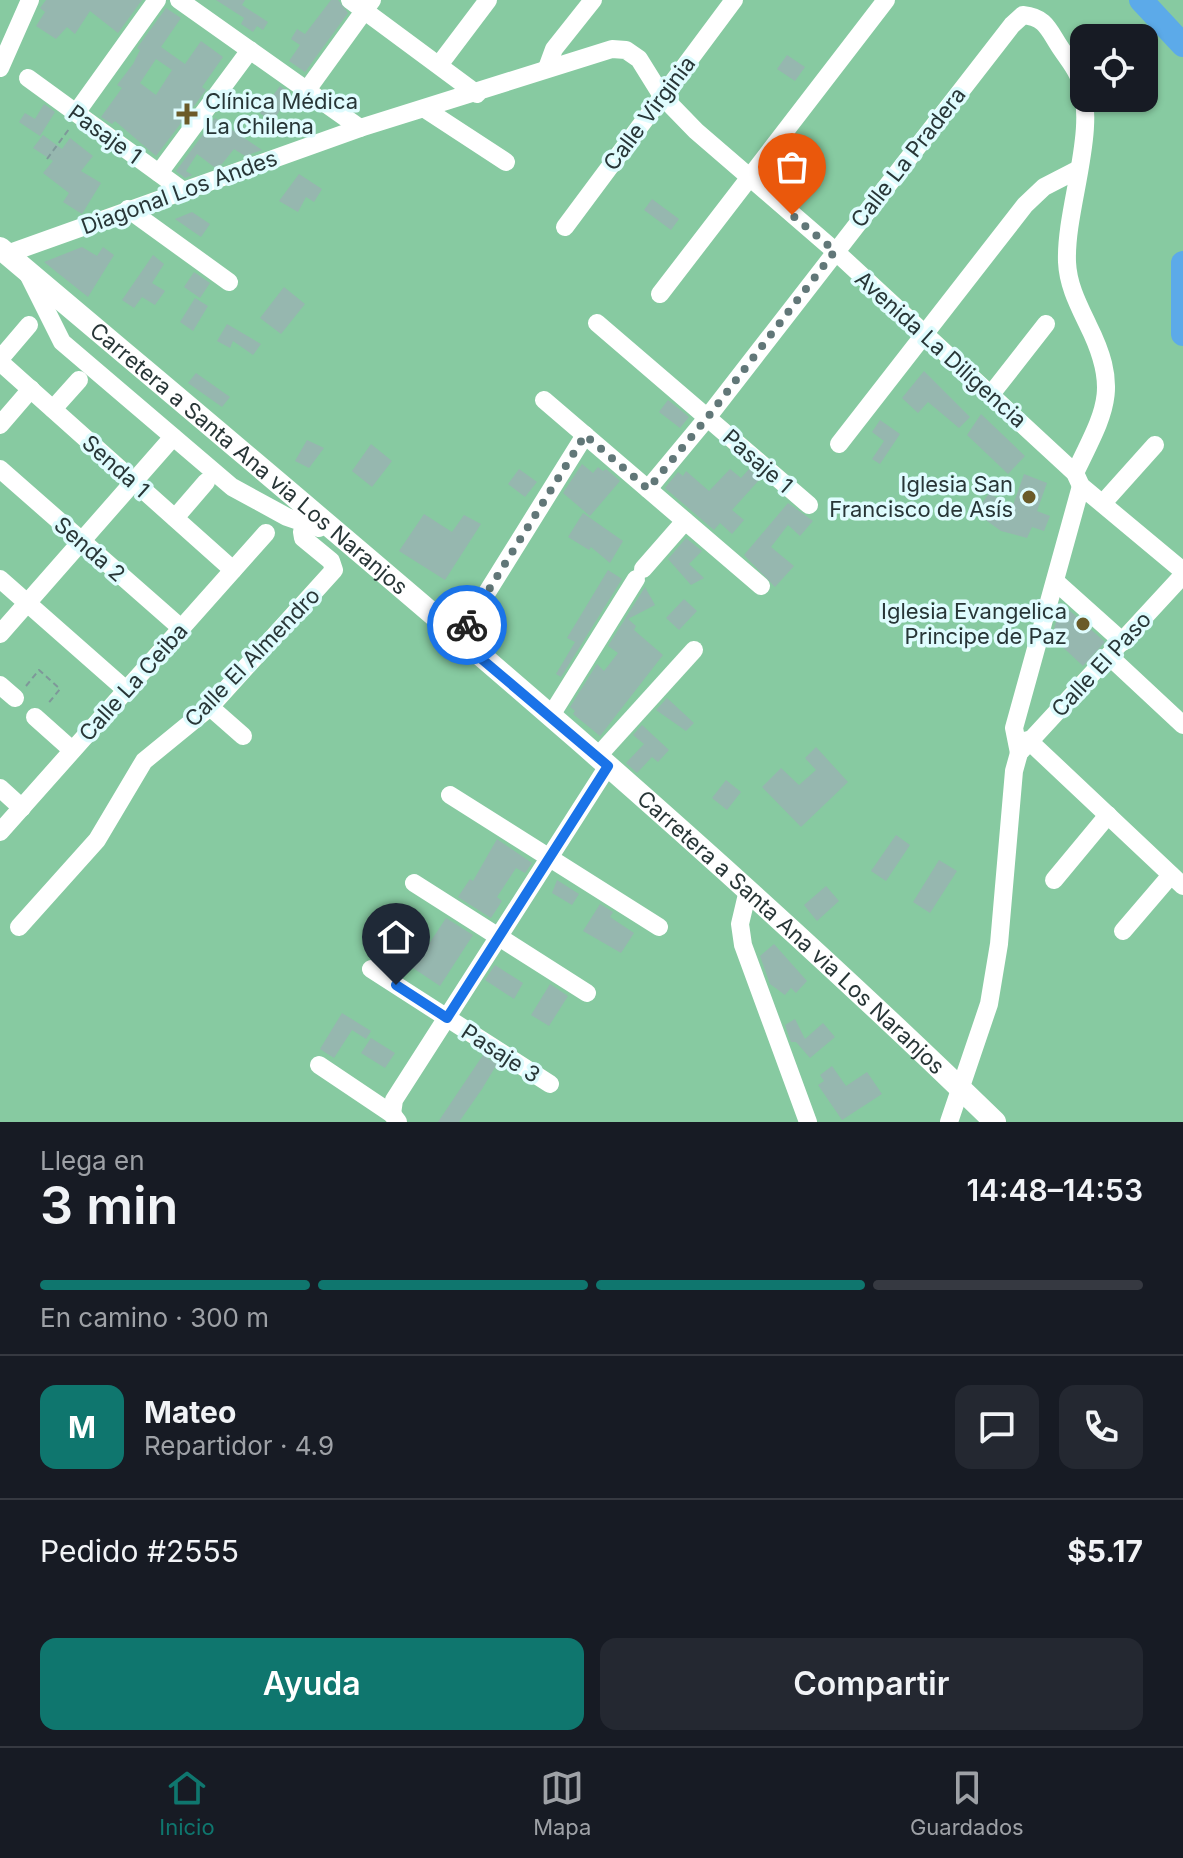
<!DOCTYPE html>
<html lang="es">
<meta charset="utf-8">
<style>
body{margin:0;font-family:Inter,sans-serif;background:#242831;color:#f1f3f6;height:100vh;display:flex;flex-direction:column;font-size:30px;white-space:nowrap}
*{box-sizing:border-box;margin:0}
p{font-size:26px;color:#9ea1a6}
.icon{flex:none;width:44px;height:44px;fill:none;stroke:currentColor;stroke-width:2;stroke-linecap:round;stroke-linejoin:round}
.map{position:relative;height:1122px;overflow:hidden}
.panel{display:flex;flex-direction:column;background:#171b24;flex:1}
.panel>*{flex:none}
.buttons{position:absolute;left:1070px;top:24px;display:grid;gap:16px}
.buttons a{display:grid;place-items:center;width:88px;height:88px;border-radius:16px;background:#171b24;box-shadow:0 2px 6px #0004;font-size:40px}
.pin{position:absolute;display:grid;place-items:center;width:68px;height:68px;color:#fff;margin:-82px -34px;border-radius:50% 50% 50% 0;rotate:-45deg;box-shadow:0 0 8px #0007}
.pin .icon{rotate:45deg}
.courier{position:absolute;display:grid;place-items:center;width:80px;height:80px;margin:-40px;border:6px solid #1a73e8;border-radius:50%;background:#fff;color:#222;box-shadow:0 2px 10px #0007}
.summary em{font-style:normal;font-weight:600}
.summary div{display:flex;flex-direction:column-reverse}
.summary{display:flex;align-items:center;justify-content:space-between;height:136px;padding:0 40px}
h1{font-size:52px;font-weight:600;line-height:60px}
.bar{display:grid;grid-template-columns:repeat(4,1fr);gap:12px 8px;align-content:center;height:96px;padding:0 40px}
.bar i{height:10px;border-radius:6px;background:#363941}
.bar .on{background:#0f766e}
.bar p{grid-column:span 4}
.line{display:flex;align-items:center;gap:20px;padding:0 40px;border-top:2px solid #363941}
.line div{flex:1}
.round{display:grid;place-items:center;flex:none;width:84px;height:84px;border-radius:16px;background:#242831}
.button{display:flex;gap:16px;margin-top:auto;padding:16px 40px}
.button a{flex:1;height:92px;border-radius:16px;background:#0f766e;color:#fff;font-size:32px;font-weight:600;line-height:92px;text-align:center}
.button a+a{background:#242831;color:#f1f3f6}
.tab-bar{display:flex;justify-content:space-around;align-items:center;height:112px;border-top:2px solid #363941;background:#171b24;font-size:22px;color:#9ea1a6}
.tab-bar a{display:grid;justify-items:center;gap:4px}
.tab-bar .on{color:#0f766e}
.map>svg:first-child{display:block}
</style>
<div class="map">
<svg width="1183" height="1122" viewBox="0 0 1183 1122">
<rect width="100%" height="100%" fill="#ccf0f2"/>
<path fill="#87caa1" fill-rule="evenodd" d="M0,0H1183V1122H0ZM1084,38H1144V98H1084Z"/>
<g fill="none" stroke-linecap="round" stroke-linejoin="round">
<g stroke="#5caae9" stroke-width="24">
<path d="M1141,0L1183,45"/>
<path d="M1183,263V334"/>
</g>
</g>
<g fill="#96b7af" fill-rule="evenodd">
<path d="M46,0H142L118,33L90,11L75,34L67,27L56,39L36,26L45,12L40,8Z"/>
<path d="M216,0H245L242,5L268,22L263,30L257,26L253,32L241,24L244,18Z"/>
<path d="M331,0H338L348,13L305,72L289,61L300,45L291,39L297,29L305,34Z"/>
<path d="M166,8L181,18L161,47L185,64L201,41L223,57L202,87L206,90L156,156L115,121L112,124L101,117L122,88L117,85L133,64L140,50L137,48ZM156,59L172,70L156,95L140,83Z"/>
<path d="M787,55L805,67L795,81L777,69Z"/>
<path d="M280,86L291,94L272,122L260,113Z"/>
<path d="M44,104L55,112L40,136L19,122L25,113L35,119Z"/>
<path d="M215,118L262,150L245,156L234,149L222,164L214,167L197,154L186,171L192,175L185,178L176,171Z"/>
<path d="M43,135L62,149L70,138L93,156L81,171L101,183L82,214L63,202L69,193L43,173L53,161L33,148Z"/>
<path d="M299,174L322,189L314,202L306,197L298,212L279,201Z"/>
<path d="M652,199L679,219L671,230L644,210Z"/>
<path d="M192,212L210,224L201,237L175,219Z"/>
<path d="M82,247L97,256L103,247L114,255L88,297L44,262Z"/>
<path d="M153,255L164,264L152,283L165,291L155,305L142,297L134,308L122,300Z"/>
<path d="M194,272L210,283L200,298L184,287Z"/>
<path d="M284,287L305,304L281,334L260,318Z"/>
<path d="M195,298L208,306L193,331L180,322Z"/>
<path d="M227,324L261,344L253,355L233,341L230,348L217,341Z"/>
<path d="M924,371L970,417L959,428L928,402L918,413L902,398Z"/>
<path d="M196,373L230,397L222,407L188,383Z"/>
<path d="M668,400L689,417L680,428L659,412Z"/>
<path d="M981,414L1025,456L1008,474L967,435Z"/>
<path d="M880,420L900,434L880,464L872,459L884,441L872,432Z"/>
<path d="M307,440L324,448L309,468L295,461Z"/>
<path d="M371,444L392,461L372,487L352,471Z"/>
<path d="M582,464L593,473L598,467L603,471L606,469L620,481L590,516L563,493Z"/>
<path d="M519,469L537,482L525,497L508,484Z"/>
<path d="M730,469L741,478L749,469L760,479L732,510L744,520L732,534L720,523L714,530L665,488L678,472L683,476L686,471L709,491Z"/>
<path d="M1024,474L1047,483L1037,511L1050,516L1044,531L1032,527L1027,538L1001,531L976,513L989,493L1012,508Z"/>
<path d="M788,503L813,521L800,536L788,525L771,547L794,566L775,587L744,555Z"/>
<path d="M583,513L623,541L610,563L591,547L589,550L568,537Z"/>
<path d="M424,514L452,532L464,515L481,524L445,580L399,551Z"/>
<path d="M686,538L702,551L689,564L704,578L691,585L668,559Z"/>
<path d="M608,570L622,579L561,677L556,674L575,642L567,638Z"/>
<path d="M645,587L655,605L628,619L636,626L634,630L663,655L600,736L573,714L575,711L570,707L597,664L604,671L618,653L608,646Z"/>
<path d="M684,599L697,611L679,630L666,618Z"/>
<path d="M1061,603L1105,642L1083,666L1052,637Z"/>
<path d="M667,698L694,723L686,731L656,710Z"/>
<path d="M642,725L669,750L658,762L652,757L637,773L626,763L644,744L633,735Z"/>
<path d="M816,747L848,782L801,827L762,787L781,768L799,785L816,770L805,758Z"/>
<path d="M726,780L741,792L727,810L712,798Z"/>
<path d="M896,835L910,845L886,881L871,871Z"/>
<path d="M497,839L532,863L525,873L516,868L497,897L502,901L491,918L458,897L470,879L473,881Z"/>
<path d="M939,860L957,871L930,913L913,902Z"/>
<path d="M557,880L579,894L572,905L552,893Z"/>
<path d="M826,886L839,901L817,921L804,905Z"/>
<path d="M600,904L613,912L610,917L634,933L621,953L583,931Z"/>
<path d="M446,918L473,935L440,986L413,968Z"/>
<path d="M774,944L807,981L796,993L791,988L785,995L770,984L760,956Z"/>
<path d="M495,965L523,983L514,999L485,980Z"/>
<path d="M550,984L568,996L549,1026L531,1015Z"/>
<path d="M342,1013L371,1031L366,1039L352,1030L334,1058L320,1049Z"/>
<path d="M795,1019L805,1039L823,1023L835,1037L810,1058L796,1042H791L785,1025Z"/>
<path d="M371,1038L395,1053L385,1068L361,1053Z"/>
<path d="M483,1055L497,1064L482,1089L459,1122H438Z"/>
<path d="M832,1066L846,1086L867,1072L882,1094L842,1120L818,1085L824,1081L820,1075Z"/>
</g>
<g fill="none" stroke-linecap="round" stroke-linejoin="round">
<g stroke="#7e9899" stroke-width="2" stroke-dasharray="6 4" stroke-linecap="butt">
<path d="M47,159L69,129"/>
<path d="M26,686L39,670L60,689L47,705"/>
</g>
<g stroke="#fff" stroke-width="18">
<path d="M179,0L360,128"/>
<path d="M350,0L477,94"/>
<path d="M439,65L488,0"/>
<path d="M0,68L30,0"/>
<path d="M547,68L554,49L593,0"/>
<path d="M28,78L182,190"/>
<path d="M307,90L372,0"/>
<path d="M425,109L506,162"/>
<path d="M76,113L157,0"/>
<path d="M159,173L250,50"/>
<path d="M128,209L229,282"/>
<path d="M565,227L734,0"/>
<path d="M7,254L360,128L612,49L626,50L639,59L662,96L696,131L835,251L1075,473L1081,486L1183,571"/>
<path d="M27,272L62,342L232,487L287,517L319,528"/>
<path d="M660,294L886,0"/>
<path d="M597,323L809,505"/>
<path d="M0,359L29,325"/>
<path d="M0,362L233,570"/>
<path d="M992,393L1046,324"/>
<path d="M544,400L761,586"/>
<path d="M53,409L79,380"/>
<path d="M0,425L31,389"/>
<path d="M839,444L1025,205L1044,187L1077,170"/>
<path d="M0,469L181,628"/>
<path d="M648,489L707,418L1012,25L1023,15C1044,17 1048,28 1058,44C1064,54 1073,64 1078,75C1100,127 1065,206 1067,262C1068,285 1078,304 1088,325C1121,391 1104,412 1075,473"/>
<path d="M1103,503L1155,445"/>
<path d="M175,518L206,482"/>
<path d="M643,569L685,521"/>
<path d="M0,579L126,690"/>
<path d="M1056,582L1123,642"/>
<path d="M0,634L173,437"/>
<path d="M458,639L585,435"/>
<path d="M1109,656L1183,725"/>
<path d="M0,685L15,698"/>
<path d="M210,707L243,736"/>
<path d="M35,717L72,750"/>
<path d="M550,717L636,579"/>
<path d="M1028,740L1183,886"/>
<path d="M1019,753L1014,728L1081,486"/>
<path d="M597,757L694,650"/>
<path d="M0,788L22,808"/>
<path d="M450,795L659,927"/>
<path d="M0,832L266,533"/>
<path d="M1054,880L1108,815"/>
<path d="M414,883L587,993"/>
<path d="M748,890L740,924L743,945L808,1122"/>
<path d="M19,927L97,840L144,761L210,707L334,570L331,561L303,538L302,532L307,526"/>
<path d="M1123,931L1171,875"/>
<path d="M371,969L550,1084"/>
<path d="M319,1065L392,1114L398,1122"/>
<path d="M392,1114L394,1100L608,766"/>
<path d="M949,1122L989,1004L999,944L1014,771L1019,753L1183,575"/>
</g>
<path stroke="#fff" stroke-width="22" id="s1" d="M0,248C337,533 679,814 995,1122"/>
</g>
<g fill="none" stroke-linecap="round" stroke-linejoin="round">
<path stroke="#617778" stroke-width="8" stroke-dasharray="0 14.4" d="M467,625L585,435L648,489L707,418L835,251L792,215"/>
<path stroke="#1a73e8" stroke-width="10" d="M396,985L447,1018L608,766L458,639L467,625"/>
</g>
<g fill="#6b5b28" stroke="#dffcfe" stroke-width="3">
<path d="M183 102h8v8h8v8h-8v8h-8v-8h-8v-8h8z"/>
<circle cx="1029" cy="497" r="8"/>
<circle cx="1083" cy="624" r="8"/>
</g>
<g text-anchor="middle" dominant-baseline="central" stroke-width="7" stroke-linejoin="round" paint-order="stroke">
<g font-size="22" fill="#283637" stroke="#dffcfe" text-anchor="end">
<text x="205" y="101" text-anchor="start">Clínica Médica<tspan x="205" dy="25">La Chilena</tspan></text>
<text x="1013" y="484">Iglesia San<tspan x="1013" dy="25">Francisco de Asís</tspan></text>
<text x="1067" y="611">Iglesia Evangelica<tspan x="1067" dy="25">Principe de Paz</tspan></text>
</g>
<g font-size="22" fill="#283637" stroke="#dffcfe">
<text transform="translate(649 113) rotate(-53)">Calle Virginia</text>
<text transform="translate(105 134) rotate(36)">Pasaje 1</text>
<text transform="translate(908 157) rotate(-52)">Calle La Pradera</text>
<text transform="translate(179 192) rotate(-20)">Diagonal Los Andes</text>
<text transform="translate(941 349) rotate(42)">Avenida La Diligencia</text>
<text stroke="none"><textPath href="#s1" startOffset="326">Carretera a Santa Ana via Los Naranjos</textPath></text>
<text transform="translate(758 461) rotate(41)">Pasaje 1</text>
<text transform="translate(116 466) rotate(42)">Senda 1</text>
<text transform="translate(90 549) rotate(41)">Senda 2</text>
<text transform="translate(252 657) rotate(-46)">Calle El Almendro</text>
<text transform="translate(1101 664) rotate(-47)">Calle El Paso</text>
<text transform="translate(133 682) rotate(-48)">Calle La Ceiba</text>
<text stroke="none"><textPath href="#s1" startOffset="1046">Carretera a Santa Ana via Los Naranjos</textPath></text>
<text transform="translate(501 1053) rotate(33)">Pasaje 3</text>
</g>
</g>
</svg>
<div class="buttons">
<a><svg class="icon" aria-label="locate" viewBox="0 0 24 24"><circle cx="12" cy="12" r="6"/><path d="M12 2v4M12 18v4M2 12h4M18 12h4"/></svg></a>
</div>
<div class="pin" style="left:792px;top:215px;background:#ea580c"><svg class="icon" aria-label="bag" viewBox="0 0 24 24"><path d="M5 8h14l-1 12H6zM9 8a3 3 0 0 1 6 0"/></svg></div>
<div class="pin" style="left:396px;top:985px;background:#1f2937"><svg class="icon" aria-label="home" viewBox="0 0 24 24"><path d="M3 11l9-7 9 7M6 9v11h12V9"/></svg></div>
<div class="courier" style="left:467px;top:625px"><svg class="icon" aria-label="bike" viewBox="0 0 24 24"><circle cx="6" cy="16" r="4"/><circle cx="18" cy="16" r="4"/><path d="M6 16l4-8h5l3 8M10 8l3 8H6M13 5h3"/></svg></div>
</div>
<section class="panel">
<div class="summary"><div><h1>3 min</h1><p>Llega en</p></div><em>14:48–14:53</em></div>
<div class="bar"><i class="on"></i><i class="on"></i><i class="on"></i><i></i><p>En camino · 300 m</p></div>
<div class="line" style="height:144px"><b class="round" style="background:#0f766e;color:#fff">M</b><div><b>Mateo</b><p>Repartidor · 4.9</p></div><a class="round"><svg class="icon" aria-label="chat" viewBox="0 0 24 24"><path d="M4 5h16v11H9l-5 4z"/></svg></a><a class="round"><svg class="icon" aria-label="phone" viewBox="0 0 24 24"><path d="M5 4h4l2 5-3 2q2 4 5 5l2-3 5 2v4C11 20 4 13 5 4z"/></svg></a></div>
<div class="line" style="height:104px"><div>Pedido #2555</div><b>$5.17</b></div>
<div class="button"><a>Ayuda</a><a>Compartir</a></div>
</section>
<nav class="tab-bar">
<a class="on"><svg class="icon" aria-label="home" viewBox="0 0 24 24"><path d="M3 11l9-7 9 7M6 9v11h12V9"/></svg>Inicio</a>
<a><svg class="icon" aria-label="map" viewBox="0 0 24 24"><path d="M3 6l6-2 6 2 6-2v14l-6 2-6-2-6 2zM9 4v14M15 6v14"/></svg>Mapa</a>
<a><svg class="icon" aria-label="saved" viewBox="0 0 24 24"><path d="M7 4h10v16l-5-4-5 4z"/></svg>Guardados</a>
</nav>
